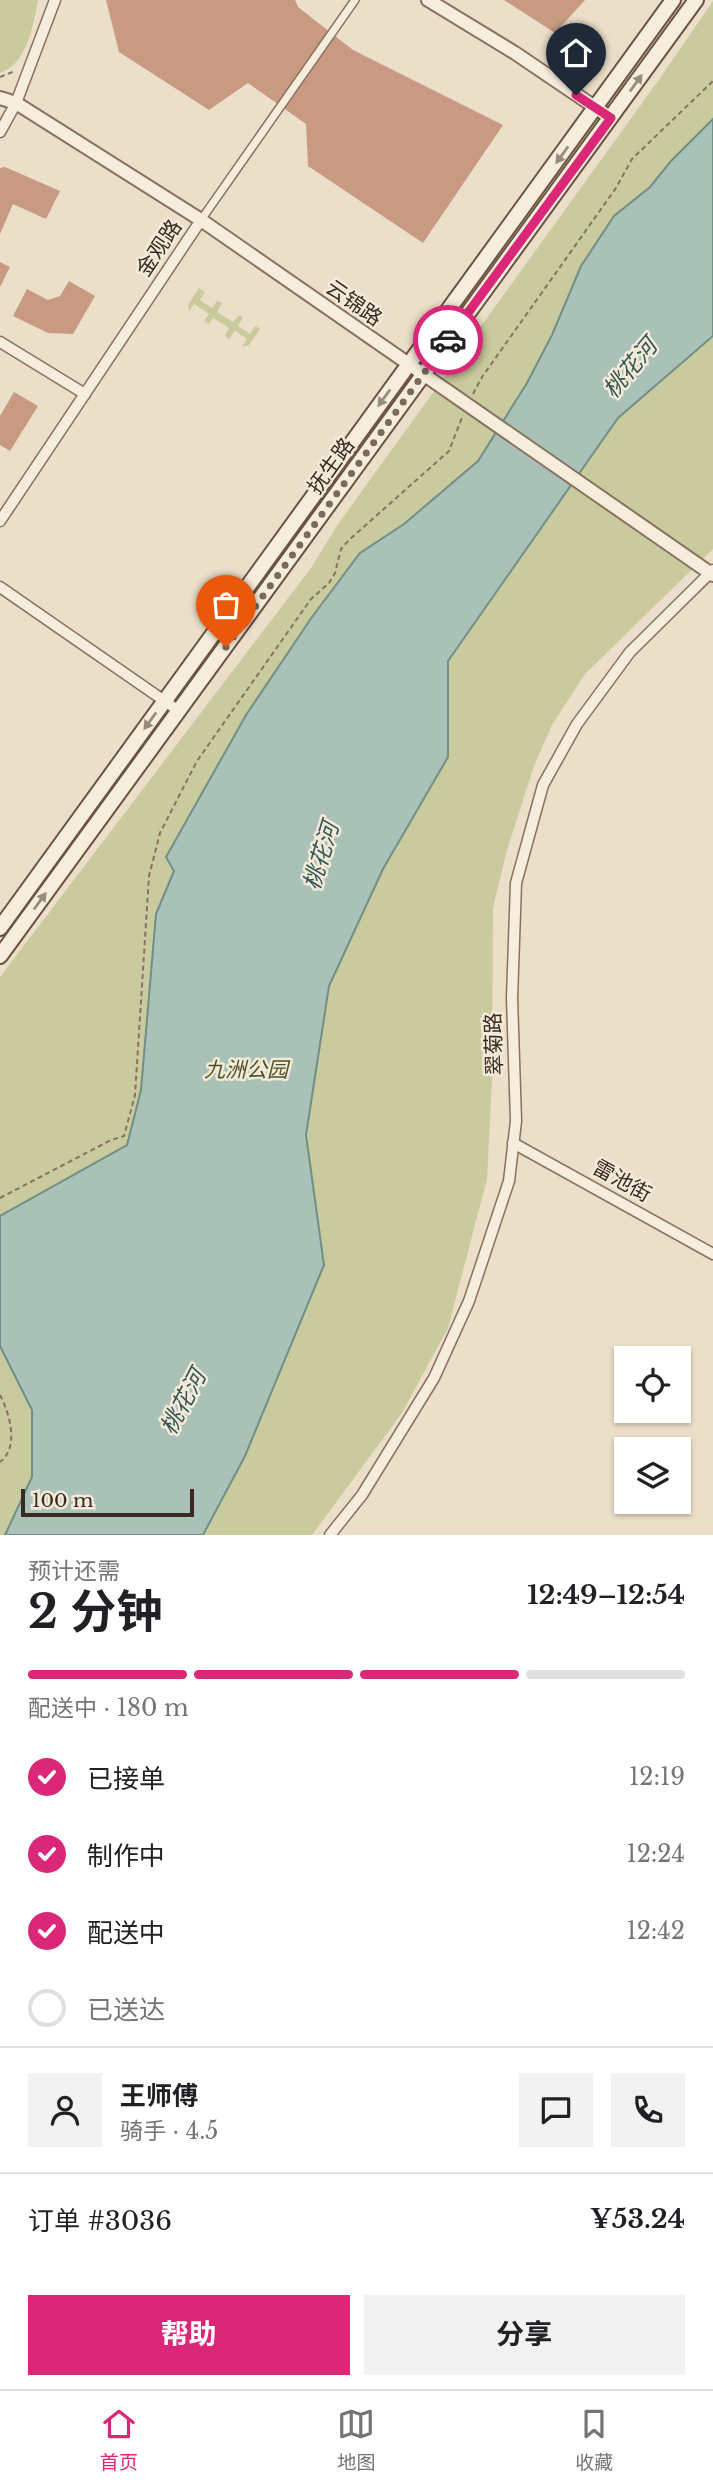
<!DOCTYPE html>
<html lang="zh">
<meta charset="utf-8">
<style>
body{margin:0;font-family:"Libre Baskerville","Noto Sans SC",serif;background:#f2f2f2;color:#202124;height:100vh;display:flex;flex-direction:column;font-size:26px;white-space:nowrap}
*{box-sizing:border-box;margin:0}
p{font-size:23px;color:#757577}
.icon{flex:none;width:38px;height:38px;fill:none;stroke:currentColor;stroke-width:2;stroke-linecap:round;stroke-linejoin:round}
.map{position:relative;height:1535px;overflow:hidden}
.panel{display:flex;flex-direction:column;background:#fff;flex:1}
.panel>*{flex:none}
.tools{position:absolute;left:614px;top:1346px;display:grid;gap:14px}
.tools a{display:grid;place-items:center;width:77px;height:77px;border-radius:0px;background:#fff;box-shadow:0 2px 5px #0004;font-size:35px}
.scale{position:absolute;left:21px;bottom:18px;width:173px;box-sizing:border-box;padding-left:7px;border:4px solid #392b21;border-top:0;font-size:19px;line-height:24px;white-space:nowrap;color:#392b21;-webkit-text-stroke:5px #f4ead9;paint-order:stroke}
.pin{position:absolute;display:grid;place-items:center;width:60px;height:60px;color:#fff;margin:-72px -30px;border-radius:50% 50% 50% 0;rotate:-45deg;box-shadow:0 0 7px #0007}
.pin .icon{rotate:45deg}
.courier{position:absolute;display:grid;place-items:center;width:70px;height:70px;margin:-35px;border:5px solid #db2777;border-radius:50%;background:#fff;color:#222;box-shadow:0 2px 9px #0007}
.summary em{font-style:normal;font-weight:700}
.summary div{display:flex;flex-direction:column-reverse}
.summary{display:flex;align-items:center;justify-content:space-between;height:119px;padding:0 28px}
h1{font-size:46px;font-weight:700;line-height:52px}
.bar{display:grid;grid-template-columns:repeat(4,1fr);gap:10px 7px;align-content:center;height:84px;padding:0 28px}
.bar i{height:9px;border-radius:5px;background:#e0e0e0}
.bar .current{background:#db2777}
.bar p{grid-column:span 4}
.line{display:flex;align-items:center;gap:18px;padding:0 28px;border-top:2px solid #e0e0e0}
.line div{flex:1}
.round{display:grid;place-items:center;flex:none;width:74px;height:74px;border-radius:0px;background:#f2f2f2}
ol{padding:0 28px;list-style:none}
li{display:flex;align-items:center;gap:21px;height:77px}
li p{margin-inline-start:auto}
li .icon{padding:7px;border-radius:50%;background:#db2777;color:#fff;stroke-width:4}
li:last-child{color:#757577}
li i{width:38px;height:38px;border:4px solid #e0e0e0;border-radius:50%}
.action{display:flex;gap:14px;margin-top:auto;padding:14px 28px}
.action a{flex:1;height:80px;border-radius:0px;background:#db2777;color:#fff;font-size:28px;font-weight:700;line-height:80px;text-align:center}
.action a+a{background:#f2f2f2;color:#202124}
.dock{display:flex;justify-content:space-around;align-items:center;height:98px;border-top:2px solid #e0e0e0;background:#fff;font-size:19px;color:#757577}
.dock a{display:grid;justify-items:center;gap:4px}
.dock .current{color:#db2777}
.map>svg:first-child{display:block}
</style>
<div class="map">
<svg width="713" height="1535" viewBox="0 0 713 1535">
<rect width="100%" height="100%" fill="#ecdfc9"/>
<g fill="#c9ca9e">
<path d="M0,0H38C33,26 27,64 0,73Z"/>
<path d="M713,1V549L585,674L552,725L534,766L507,850L493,908L492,1080L487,1179L448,1328L402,1413L312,1535H0V977L311,568L336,527L658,81Z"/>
<path d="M199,288L205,292L200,300L212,308L217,301L222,303L217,312L233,322L239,315L243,317L238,326L250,334L255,326L260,329L249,345L242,347L247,339L235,331L229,339L225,336L229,328L213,318L209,324L204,321L209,314L194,304L189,311L188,305Z"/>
</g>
<path fill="#aac1b8" stroke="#718f85" stroke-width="2" d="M713,119V336L618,418L448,661V757L383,869L329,986L306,1135L324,1265L245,1456L203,1535H5L32,1477V1410L0,1346V1216L127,1145L141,1090L156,914L174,871L166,857L246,715L312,617L360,553L404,524L478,461L527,383L552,335L581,266L614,216L650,187L671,161Z"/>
<g fill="#c89a82">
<path d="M106,0H295L298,7L353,50L503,125L423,243L308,166L306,124L248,83L209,110L119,52Z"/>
<path d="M504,0H585L555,33Z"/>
<path d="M5,167L60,191L46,219L13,204L0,234V168Z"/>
<path d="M0,262L10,267L0,287Z"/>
<path d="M69,281L95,296L73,334L48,333L13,316L27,289L48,300L60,296Z"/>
<path d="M14,392L38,406L10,451L0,445V416Z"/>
</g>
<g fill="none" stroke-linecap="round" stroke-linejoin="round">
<g stroke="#88725f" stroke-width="10">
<path id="pedestrian" d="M201,220L355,0"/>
</g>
<g stroke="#88725f" stroke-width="13">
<g id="minor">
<path d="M0,132L16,103L55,0"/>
<path d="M0,342L85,394"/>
<path d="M0,521L201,220"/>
<path d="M0,587L179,711"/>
<path d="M513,1143L713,1254"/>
<path d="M330,1535L362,1495L434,1378L469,1301L509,1181L516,1121L512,998L516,883L543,785L577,724L630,652L713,570"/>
</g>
</g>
<g stroke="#88725f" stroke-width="16">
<g id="tertiary">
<path d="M428,0L515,53L611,118"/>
<path d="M0,98L16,103L201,220L713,575"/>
</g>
</g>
<g stroke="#6a5342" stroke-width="18">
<g id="secondary">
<path d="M0,928L673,0"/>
<path d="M0,956L696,0"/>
</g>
</g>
<g stroke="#88725f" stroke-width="2" stroke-dasharray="5 3.5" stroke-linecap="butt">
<path d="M0,77L15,71"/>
<path d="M473,394L482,377L616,188L632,159L713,81"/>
<path d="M0,1198L111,1140L124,1136L135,1095L149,876L160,833L197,761L311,599L329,583L335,573L341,549L349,540L449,451L463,415"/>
<path d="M0,1395C9,1412 20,1447 0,1462"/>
</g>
<use href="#pedestrian" stroke="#f7eddd" stroke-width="7"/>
<use href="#minor" stroke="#f7eddd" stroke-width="10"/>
<use href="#tertiary" stroke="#f7eddd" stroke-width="12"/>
<use href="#secondary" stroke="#f7eddd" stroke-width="14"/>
</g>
<defs><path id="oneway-solid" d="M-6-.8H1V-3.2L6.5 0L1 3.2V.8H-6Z" transform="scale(1.75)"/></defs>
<g fill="#988c7f">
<use href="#oneway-solid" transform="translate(636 83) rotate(-54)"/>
<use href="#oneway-solid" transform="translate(562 155) rotate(126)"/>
<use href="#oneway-solid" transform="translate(384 398) rotate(126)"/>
<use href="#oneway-solid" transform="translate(150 721) rotate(126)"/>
<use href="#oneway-solid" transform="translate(40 901) rotate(-54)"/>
</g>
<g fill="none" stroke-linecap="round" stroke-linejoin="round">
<path stroke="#786a5c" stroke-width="7" stroke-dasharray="0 12.6" d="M226,647L448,340"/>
<path stroke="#db2777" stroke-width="9" d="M448,340L611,118L576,95"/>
</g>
<g text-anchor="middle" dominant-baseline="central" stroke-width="5" stroke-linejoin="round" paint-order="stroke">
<g font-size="21" fill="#392b21" stroke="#f4ead9">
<text transform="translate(159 248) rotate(-56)">金观路</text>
<text transform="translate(354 303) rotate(35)">云锦路</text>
<text transform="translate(331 466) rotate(-54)">抚生路</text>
<text transform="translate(494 1044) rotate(-92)">翠菊路</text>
<text transform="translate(622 1181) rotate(29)">雷池街</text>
</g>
<g font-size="21" font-style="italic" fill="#4d5529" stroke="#f4ead9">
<text x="246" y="1070">九洲公园</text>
</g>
<g font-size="23" font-style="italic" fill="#325853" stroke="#f4ead9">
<text transform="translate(630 368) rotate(-50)">桃花河</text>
<text transform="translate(321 856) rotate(-73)">桃花河</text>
<text transform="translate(183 1402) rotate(-62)">桃花河</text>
</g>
</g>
</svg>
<div class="tools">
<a><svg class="icon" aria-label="locate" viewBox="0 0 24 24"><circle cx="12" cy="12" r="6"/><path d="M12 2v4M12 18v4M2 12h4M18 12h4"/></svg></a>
<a><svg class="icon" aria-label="layers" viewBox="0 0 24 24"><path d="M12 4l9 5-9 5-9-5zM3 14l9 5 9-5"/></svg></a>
</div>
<div class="scale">100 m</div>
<div class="pin" style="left:226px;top:647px;background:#ea580c"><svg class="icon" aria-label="bag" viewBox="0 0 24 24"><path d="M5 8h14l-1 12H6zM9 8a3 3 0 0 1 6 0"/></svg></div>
<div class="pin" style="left:576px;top:95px;background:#1f2937"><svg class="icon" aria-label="home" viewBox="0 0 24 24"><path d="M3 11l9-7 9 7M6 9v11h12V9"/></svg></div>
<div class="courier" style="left:448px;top:340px"><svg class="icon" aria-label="car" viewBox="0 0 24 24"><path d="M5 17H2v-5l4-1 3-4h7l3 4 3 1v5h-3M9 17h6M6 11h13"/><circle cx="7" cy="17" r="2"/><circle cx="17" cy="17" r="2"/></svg></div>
</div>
<section class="panel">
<div class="summary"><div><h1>2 分钟</h1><p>预计还需</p></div><em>12:49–12:54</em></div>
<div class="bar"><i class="current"></i><i class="current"></i><i class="current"></i><i></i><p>配送中 · 180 m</p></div>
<ol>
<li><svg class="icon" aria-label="check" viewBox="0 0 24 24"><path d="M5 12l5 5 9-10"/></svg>已接单<p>12:19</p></li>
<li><svg class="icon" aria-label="check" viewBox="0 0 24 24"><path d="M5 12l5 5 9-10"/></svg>制作中<p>12:24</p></li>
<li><svg class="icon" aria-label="check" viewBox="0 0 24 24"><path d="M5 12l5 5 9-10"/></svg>配送中<p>12:42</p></li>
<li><i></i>已送达</li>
</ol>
<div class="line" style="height:126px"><a class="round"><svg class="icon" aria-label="person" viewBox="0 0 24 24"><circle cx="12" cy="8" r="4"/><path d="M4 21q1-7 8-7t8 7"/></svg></a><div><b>王师傅</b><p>骑手 · 4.5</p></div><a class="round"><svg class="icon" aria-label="chat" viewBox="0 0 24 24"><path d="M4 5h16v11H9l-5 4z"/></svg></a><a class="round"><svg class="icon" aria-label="phone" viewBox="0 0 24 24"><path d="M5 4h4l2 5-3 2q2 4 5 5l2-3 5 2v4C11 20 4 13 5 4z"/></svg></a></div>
<div class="line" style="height:91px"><div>订单 #3036</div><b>¥53.24</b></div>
<div class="action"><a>帮助</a><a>分享</a></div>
</section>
<nav class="dock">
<a class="current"><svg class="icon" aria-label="home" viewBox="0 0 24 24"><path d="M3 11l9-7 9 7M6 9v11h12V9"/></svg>首页</a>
<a><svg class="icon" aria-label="map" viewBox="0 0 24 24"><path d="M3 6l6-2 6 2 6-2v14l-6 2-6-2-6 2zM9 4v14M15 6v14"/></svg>地图</a>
<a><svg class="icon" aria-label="saved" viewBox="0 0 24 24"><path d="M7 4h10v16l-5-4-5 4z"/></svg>收藏</a>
</nav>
